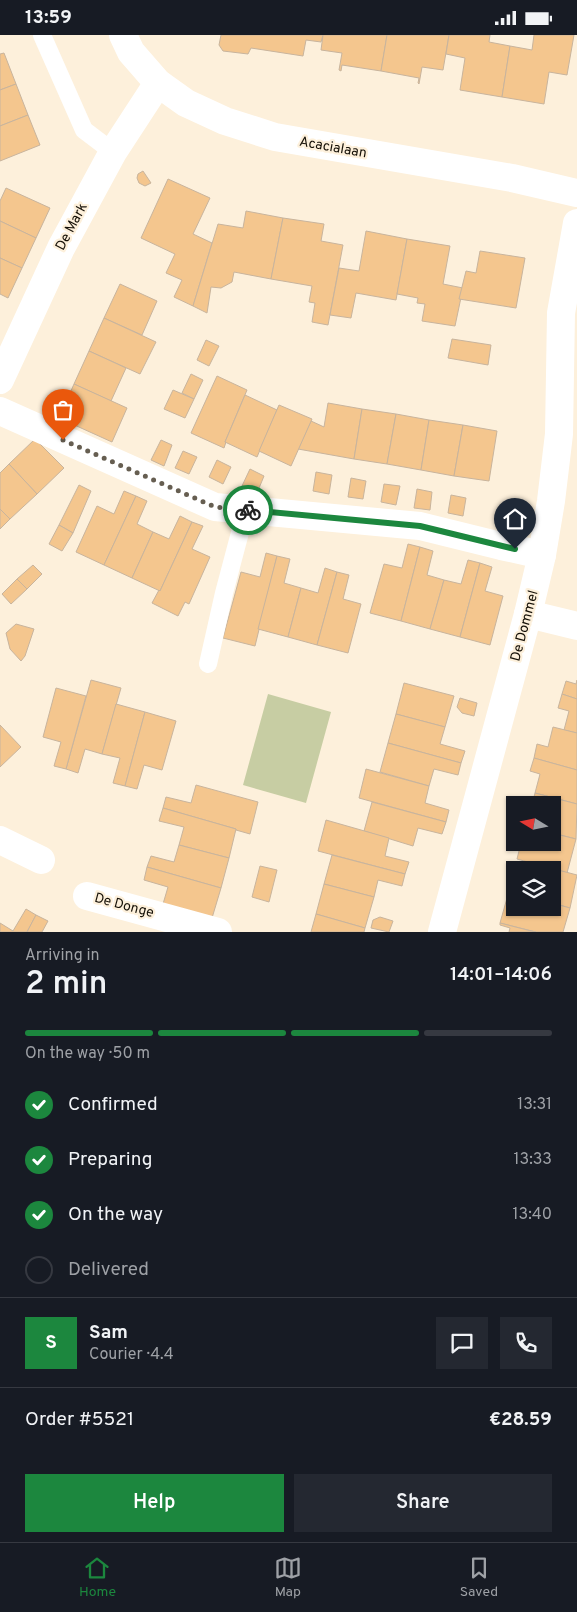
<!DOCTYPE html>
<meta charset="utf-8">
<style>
body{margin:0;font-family:Overpass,sans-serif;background:#242831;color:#f1f3f6;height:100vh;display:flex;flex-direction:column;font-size:19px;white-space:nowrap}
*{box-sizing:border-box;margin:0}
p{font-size:16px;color:#9ea1a6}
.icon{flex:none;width:28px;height:28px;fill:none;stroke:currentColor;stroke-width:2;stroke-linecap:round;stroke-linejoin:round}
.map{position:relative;height:897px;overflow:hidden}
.sheet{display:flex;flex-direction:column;background:#171b24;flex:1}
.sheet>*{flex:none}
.needle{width:32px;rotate:280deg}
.controls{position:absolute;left:506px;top:761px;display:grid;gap:10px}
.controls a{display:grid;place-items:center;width:55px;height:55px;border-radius:0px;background:#171b24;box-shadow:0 1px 4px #0004;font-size:25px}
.pin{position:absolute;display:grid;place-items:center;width:42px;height:42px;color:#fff;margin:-51px -21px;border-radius:50% 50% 50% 0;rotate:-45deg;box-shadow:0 0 5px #0007}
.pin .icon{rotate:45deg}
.courier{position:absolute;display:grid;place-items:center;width:50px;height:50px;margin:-25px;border:4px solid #1c873e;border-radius:50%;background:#fff;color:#222;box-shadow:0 1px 6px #0007}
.head em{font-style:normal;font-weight:600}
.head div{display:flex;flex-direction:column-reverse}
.head{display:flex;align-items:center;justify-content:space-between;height:85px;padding:0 25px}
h1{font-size:32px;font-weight:600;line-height:38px}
.bar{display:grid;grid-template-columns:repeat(4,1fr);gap:8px 5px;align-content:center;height:60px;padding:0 25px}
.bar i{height:6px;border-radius:4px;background:#363941}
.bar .selected{background:#1c873e}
.bar p{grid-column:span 4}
.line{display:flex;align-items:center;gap:12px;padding:0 25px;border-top:1px solid #363941}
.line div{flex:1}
.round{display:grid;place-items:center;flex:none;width:52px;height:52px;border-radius:0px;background:#242831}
ol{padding:0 25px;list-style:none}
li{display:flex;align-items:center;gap:15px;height:55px}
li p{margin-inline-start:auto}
li .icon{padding:5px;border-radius:50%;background:#1c873e;color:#fff;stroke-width:4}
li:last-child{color:#9ea1a6}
li i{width:28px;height:28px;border:2px solid #363941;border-radius:50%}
.action{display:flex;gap:10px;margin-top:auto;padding:10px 25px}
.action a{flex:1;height:58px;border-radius:0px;background:#1c873e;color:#fff;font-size:20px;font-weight:600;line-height:58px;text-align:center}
.action a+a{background:#242831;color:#f1f3f6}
.status{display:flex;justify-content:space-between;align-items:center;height:35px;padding:0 25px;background:#171b24;direction:ltr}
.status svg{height:14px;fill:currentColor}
.menu{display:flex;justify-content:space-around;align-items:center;height:70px;border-top:1px solid #363941;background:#171b24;font-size:14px;color:#9ea1a6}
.menu a{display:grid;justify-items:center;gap:2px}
.menu .selected{color:#1c873e}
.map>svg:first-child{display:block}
</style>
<div class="status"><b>13:59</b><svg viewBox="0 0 49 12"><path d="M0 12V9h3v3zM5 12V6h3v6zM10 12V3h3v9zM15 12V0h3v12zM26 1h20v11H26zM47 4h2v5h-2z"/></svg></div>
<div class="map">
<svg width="577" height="897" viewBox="0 0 577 897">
<rect width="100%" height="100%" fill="#fdf0db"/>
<path fill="#c7cda3" d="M268,659L331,677L306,768L243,750Z"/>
<g fill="#f4c68e" stroke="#c8b49d">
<path d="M221,0H323L321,7L306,5L303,21L251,13L248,19L223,16L219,10Z"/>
<path d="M323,0H387L381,36L342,30L341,36L339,35L342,18L321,15Z"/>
<path d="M387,0H449L443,35L422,32L419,49L418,48L419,43L381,36Z"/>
<path d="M449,0H490L489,7L510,11L502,62L460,55L465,23L446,19Z"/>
<path d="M534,0H574L567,40L549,37L544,69L502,62L510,11L532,15Z"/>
<path d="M4,18L16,49L0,55V19Z"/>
<path d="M16,49L28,80L0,91V55Z"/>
<path d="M28,80L40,110L0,126V91Z"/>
<path d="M143,136L151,148L145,151L139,148L137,143L138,139Z"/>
<path d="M168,144L210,163L193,199L212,208L193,271L174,262L182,245L166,238L175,219L141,203Z"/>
<path d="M6,153L50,173L36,203L0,186V166Z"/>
<path d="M246,176L283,183L271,244L234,237L232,247L221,253L211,252L207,278L193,271L218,189L243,193Z"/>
<path d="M283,183L324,189L321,206L343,210L328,290L312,287L315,268L309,267L312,251L271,244Z"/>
<path d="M0,186L36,203L22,233L0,223Z"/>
<path d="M366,196L407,204L396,265L356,258L351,283L330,280L339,233L359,236Z"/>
<path d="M407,204L450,211L443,249L463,253L455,291L422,286L425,269L417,268L418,263L397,259Z"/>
<path d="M480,216L525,223L516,273L459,264L466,236L476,238Z"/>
<path d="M0,223L22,233L8,263L0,259Z"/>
<path d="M120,249L157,266L142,300L104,283Z"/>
<path d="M104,283L156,307L140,339L89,316Z"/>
<path d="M452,304L491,310L488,330L448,323Z"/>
<path d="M206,305L219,311L209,331L197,325Z"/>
<path d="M89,316L126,333L111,366L74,349Z"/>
<path d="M191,339L203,345L194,364L182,358Z"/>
<path d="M217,341L247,355L225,407H226L224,413L191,398Z"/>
<path d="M74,349L127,373L112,407L59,383Z"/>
<path d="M173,355L194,364L185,383L164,374Z"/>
<path d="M245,360L277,375L257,422L225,407Z"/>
<path d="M328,368L362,374L354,424L298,414L311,386L324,392Z"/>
<path d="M279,370L312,384L291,431L259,416Z"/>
<path d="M362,374L396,379L387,429L354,424Z"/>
<path d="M396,379L429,385L421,435L387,429Z"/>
<path d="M429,385L463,390L454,441L421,435Z"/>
<path d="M463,390L497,396L489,446L454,441Z"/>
<path d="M35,404L64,433L37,459L9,429Z"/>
<path d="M161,405L172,410L164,431L151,425Z"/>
<path d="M183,416L197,422L189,439L175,433Z"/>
<path d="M217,425L231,432L223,449L209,442Z"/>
<path d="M9,429L37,459L10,484L0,474V438Z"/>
<path d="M250,434L264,441L257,458L242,451Z"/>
<path d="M316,437L332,440L329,459L313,456Z"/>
<path d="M351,443L366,446L363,464L348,462Z"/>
<path d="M384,449L400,451L396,470L381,467Z"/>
<path d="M79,450L91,456L73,498L59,490Z"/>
<path d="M417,454L432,457L430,475L414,473Z"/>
<path d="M124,456L136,461L104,530L76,517L97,471L114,479Z"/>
<path d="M451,460L466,463L463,481L448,478Z"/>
<path d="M136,461L147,466L137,489L153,497L132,543L104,530Z"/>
<path d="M0,474L10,484L0,494Z"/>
<path d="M180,481L192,487L160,556L132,543L153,497L169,504Z"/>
<path d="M192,487L203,491L192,514L210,522L189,569L185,567L178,581L152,568L159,555L160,556Z"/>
<path d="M59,490L73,498L62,516L49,509Z"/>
<path d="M408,509L420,512L401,586L370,578L384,529L402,533Z"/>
<path d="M420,512L433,516L427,540L444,545L430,594L401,586Z"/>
<path d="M266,518L277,521L255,611L223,603L241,537L260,542Z"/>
<path d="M277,521L290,524L284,548L301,553L288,602L258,594Z"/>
<path d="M468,525L480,528L460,602L430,594L444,545L461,549Z"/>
<path d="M480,528L492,532L485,556L503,561L490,610L460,602Z"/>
<path d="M33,530L42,539L27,554L17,544Z"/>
<path d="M325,533L337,537L317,610L288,602L301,553L318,558Z"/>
<path d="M337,537L349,540L343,564L361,569L348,618L317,610Z"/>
<path d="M17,544L27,554L11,569L2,559Z"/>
<path d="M16,589L34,594L25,621L21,626L10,614L6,598Z"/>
<path d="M91,645L121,653L102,719L85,714L78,738L66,734Z"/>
<path d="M577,645V664L562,659L566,646L576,649Z"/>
<path d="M404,648L454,661L445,692L396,679Z"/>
<path d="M56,653L86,661L66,734L54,731L61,707L43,702Z"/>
<path d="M562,659L577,664V698L564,695L569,676L558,673Z"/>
<path d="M460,663L477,668L474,681L462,678L457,672Z"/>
<path d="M116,669L145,677L125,751L113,748L120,723L102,719Z"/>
<path d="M145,677L176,686L162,735L144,730L137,754L125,751Z"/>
<path d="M396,679L445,692L440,709L465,716L461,728L388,708Z"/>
<path d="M0,690L21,712L0,732Z"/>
<path d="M553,692L577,698V735L534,723L537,709L548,712Z"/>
<path d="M388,708L461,728L458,740L434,734L429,751L380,737Z"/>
<path d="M534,723L577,735V769L535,758L540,739L530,736Z"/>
<path d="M366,734L429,751L425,768L449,775L446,787L359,763Z"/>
<path d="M196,750L258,767L250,799L236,795V794L163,773L166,762L191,768Z"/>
<path d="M535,758L577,769L576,804L552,798V770H532Z"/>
<path d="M372,767L446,787L442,799L418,793L413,811L364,796Z"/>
<path d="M163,773L236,794L229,823L179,810L184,792L159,786Z"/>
<path d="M326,785L389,803L385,821L409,827L405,839L318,816Z"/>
<path d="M552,798L576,804L567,838L517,824L521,808H552Z"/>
<path d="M179,810L229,823L221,853L147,832L151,821L174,827Z"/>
<path d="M332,820L405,839L402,851L378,845L374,862L324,849Z"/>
<path d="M528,827L577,840L570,873L552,868V835H526Z"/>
<path d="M260,831L277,835L269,867L252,862Z"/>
<path d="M147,832L221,853L212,883L163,869L168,852L144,845Z"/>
<path d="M512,843L515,844V858L509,856Z"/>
<path d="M324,849L374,862L365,893L316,879Z"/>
<path d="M509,856L515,858V872H552V868L570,873L563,897H536L500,888Z"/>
<path d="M26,874L36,880L27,897H0V888L13,896Z"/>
<path d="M316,879L365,893L364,897H311Z"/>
<path d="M36,880L48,886L42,897H27Z"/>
<path d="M380,882L393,886L389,897L371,893L373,885Z"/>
<path d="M500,888L535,897H536H509L510,893L500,890Z"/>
</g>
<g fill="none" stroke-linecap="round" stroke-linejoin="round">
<g stroke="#fff" stroke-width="18">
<path d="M42,0L84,95L113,117"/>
<path d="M208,629L224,558L242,490L244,475"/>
</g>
<g stroke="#fff" stroke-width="28">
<path d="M123,0L131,17L158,48L186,68L225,86L275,102L512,143L577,158"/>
<path d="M0,345L61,213L113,117L158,48"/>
<path d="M0,376L215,472L420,491L501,511L542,520"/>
<path d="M528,579L577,591"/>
<path d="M0,805L41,825"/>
<path d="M87,861L218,897"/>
<path d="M442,897L528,579L542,520L551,466L559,399L561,278L577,188"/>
</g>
</g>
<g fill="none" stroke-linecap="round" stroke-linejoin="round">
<path stroke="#665e51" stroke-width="5" stroke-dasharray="0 9" d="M63,405L215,472L248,475"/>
<path stroke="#1c873e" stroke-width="6" d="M248,475L420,491L515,514"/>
</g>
<g text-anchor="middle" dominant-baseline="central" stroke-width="4.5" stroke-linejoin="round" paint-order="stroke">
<g font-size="14" fill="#151007" stroke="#fdf0db">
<text transform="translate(333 113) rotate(10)">Acacialaan</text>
<text transform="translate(72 192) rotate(-62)">De Mark</text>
<text transform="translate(525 591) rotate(-75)">De Dommel</text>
<text transform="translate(124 871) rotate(15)">De Donge</text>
</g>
</g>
</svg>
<div class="controls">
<a><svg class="needle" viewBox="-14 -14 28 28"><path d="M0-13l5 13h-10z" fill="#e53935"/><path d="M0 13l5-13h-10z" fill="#9ea1a6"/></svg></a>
<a><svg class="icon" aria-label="layers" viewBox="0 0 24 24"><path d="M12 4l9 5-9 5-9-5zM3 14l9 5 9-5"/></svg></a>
</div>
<div class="pin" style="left:63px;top:405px;background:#ea580c"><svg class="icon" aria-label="bag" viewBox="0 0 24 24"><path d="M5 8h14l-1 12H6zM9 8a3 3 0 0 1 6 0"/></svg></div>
<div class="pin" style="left:515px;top:514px;background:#1f2937"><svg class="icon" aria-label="home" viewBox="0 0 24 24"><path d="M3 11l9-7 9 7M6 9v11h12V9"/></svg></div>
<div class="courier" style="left:248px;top:475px"><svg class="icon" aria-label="bike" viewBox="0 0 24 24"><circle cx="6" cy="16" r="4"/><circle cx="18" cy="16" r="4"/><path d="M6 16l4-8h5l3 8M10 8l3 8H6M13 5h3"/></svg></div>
</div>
<section class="sheet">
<div class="head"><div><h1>2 min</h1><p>Arriving in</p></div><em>14:01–14:06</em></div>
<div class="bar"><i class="selected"></i><i class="selected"></i><i class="selected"></i><i></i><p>On the way · 50 m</p></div>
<ol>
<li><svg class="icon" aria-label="check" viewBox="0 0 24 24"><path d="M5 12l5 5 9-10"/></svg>Confirmed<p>13:31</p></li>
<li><svg class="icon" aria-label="check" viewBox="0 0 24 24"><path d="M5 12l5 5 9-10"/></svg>Preparing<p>13:33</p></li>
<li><svg class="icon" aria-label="check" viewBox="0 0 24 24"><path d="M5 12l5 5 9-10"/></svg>On the way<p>13:40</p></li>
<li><i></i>Delivered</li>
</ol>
<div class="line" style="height:90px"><b class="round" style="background:#1c873e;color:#fff">S</b><div><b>Sam</b><p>Courier · 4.4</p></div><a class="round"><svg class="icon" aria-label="chat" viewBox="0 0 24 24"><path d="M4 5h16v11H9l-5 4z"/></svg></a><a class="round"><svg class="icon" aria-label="phone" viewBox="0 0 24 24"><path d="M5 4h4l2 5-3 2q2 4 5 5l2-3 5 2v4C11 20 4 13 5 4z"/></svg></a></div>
<div class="line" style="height:65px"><div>Order #5521</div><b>€28.59</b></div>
<div class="action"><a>Help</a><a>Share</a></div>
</section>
<nav class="menu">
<a class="selected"><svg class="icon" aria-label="home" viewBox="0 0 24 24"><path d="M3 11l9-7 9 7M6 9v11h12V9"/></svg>Home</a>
<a><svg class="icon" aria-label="map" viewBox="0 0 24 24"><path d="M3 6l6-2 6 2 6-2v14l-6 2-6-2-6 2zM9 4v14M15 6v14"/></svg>Map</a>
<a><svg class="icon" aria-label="saved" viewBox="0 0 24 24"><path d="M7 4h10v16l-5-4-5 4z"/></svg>Saved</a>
</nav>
